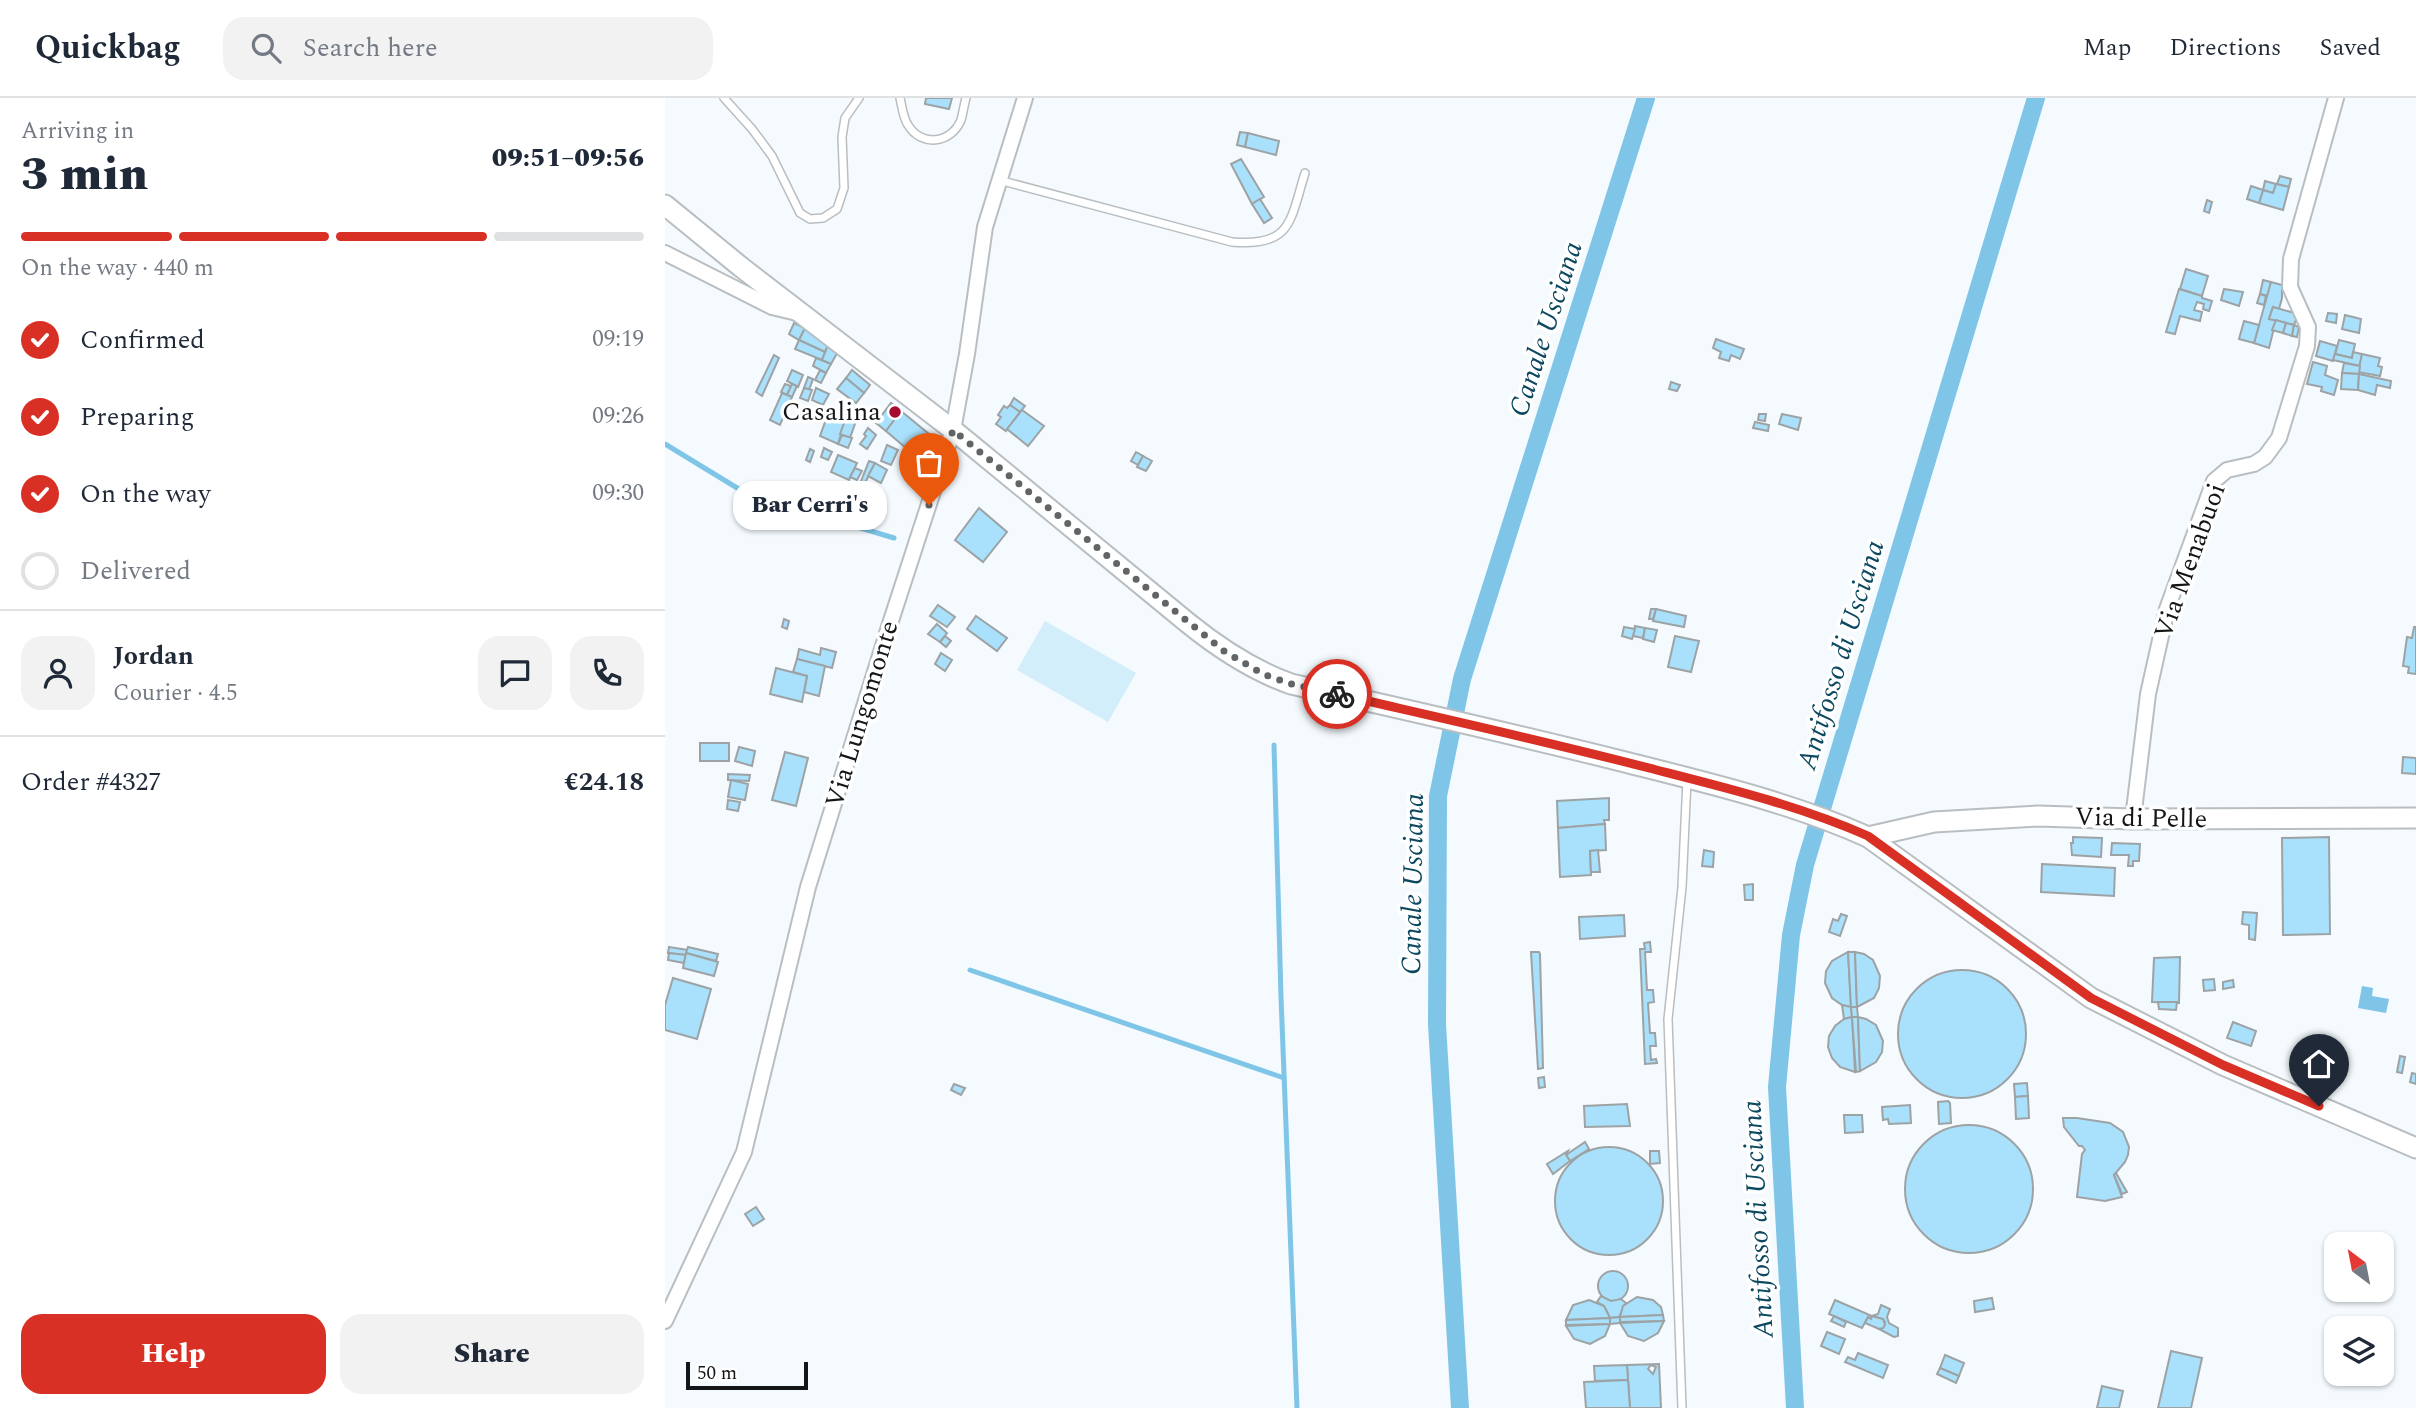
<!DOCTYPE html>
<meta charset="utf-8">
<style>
body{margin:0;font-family:Spectral,serif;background:#f2f2f3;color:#1f2937;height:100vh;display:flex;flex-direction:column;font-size:26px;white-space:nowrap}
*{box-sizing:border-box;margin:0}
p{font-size:23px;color:#747a83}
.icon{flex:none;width:38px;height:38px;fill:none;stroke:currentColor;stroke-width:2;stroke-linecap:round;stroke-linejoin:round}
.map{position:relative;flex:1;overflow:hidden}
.side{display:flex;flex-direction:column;background:#fff;width:665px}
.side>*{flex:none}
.needle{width:46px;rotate:328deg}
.buttons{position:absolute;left:1659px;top:1134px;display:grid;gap:14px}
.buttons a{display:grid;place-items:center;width:70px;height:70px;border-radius:14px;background:#fff;box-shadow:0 2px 5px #0004;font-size:35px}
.scale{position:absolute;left:21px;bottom:18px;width:122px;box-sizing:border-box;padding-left:7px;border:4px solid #131516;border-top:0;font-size:19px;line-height:24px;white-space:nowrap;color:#131516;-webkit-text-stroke:5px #fff;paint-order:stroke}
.pin{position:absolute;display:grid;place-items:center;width:60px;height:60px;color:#fff;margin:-72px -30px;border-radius:50% 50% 50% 0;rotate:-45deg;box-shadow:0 0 7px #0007}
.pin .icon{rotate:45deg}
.courier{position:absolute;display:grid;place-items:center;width:70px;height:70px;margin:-35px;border:5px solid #d93025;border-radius:50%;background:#fff;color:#222;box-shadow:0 2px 9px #0007}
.bubble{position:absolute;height:49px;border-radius:21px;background:#fff;box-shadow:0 2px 5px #0004;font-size:23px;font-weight:800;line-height:49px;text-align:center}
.headline em{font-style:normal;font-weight:800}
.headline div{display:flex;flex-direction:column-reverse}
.headline{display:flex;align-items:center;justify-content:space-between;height:119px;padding:0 21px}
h1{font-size:46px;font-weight:800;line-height:52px}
.bar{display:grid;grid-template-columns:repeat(4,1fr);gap:10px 7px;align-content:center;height:84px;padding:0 21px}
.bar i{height:9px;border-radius:5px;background:#e0e1e3}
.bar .on{background:#d93025}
.bar p{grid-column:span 4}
.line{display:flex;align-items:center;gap:18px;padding:0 21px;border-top:2px solid #e0e1e3}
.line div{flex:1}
.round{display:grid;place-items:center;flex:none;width:74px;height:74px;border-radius:21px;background:#f2f2f3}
ol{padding:0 21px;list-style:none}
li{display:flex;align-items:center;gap:21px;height:77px}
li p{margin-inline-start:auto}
li .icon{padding:7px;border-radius:50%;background:#d93025;color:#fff;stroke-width:4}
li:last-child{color:#747a83}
li i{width:38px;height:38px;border:4px solid #e0e1e3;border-radius:50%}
.button{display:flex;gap:14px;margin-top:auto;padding:14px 21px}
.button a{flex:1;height:80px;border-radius:21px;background:#d93025;color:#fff;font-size:28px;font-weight:800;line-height:80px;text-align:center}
.button a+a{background:#f2f2f3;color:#1f2937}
header{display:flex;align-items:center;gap:42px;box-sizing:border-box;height:98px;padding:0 35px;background:#fff;border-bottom:2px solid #e0e1e3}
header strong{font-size:33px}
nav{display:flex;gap:38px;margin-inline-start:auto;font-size:24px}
.search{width:490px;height:63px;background:#f2f2f3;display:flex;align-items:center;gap:18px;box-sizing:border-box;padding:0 24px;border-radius:21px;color:#747a83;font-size:26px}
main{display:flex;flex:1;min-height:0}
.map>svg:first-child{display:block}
</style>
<header>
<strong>Quickbag</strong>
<div class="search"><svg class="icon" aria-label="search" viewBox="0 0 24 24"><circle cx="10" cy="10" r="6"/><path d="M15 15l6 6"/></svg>Search here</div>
<nav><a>Map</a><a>Directions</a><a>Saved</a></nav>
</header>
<main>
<section class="side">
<div class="headline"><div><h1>3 min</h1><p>Arriving in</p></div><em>09:51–09:56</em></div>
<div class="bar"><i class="on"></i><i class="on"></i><i class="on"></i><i></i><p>On the way · 440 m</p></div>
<ol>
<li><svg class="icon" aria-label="check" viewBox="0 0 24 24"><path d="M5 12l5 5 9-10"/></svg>Confirmed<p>09:19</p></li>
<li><svg class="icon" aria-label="check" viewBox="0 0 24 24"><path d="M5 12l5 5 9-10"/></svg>Preparing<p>09:26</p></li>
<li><svg class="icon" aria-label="check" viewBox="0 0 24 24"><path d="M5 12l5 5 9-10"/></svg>On the way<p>09:30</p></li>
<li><i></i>Delivered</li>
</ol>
<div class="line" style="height:126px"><a class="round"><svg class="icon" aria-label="person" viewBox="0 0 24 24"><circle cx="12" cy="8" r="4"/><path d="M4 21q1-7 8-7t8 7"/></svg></a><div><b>Jordan</b><p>Courier · 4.5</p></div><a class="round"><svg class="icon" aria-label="chat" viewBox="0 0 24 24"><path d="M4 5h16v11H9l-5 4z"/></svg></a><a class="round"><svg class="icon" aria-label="phone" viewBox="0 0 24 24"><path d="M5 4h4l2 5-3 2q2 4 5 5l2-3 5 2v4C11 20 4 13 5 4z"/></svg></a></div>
<div class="line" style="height:91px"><div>Order #4327</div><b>€24.18</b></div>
<div class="button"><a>Help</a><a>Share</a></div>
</section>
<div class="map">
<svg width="1751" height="1310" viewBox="0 0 1751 1310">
<rect width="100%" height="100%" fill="#f4fafd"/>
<path fill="#d3eefb" d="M380,523L471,575L443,624L352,572Z"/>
<g fill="#7fc5e7">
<path d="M161,386L178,393L170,416L153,409Z"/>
<path d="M1697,888L1708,890L1707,898L1724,901L1721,915L1693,910Z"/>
</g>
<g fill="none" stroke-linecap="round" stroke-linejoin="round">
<g stroke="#7fc5e7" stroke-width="5">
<path d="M0,346L82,396L229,440"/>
<path d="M609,647L616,899L632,1310"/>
<path d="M305,872L619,980"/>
</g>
<g stroke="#7fc5e7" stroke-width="18">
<path d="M795,1310L772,926L773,698L797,581L981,0"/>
<path d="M1130,1310L1112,989L1126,837L1140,767L1371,0"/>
</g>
</g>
<g fill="#a9e1fc" stroke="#9da3a5" stroke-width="2" fill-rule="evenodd">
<path d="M261,0H287L284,11L260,6Z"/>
<path d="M575,34L583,35L580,49L572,47Z"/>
<path d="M583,35L614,43L611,57L580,49Z"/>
<path d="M576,61L599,99L587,106L566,66Z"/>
<path d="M1615,78L1626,81L1624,89L1612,86Z"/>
<path d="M1600,83L1611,86L1608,95L1598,92Z"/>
<path d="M1611,86L1624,89L1618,112L1594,105L1598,92L1608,95Z"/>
<path d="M1586,88L1598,92L1594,105L1582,101Z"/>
<path d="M595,101L607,120L599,125L587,106Z"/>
<path d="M1542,102L1547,104L1544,115L1539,113Z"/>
<path d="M1521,171L1543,178L1537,198L1515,191Z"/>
<path d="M1598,182L1606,184L1603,198L1595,196Z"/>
<path d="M1606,184L1617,187V200L1614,211L1608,209L1604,221L1611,222L1604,250L1589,245Z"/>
<path d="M1514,191L1537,198V200L1547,203L1544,213L1538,211L1539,206L1532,204L1529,212L1537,214L1535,223L1515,218L1510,236L1501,234Z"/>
<path d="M1559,191L1578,194L1574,208L1556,202Z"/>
<path d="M1595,196L1601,198L1599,207L1592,205Z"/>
<path d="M1608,209L1633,216L1629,227L1604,221Z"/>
<path d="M1663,215L1672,216L1671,225L1661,223Z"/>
<path d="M1680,217L1696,221L1694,235L1677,231Z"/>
<path d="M1611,222L1621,225L1618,235L1607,232Z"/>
<path d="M1579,223L1594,227L1589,245L1574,241Z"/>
<path d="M129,225L140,230L134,242L124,236Z"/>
<path d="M1621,225L1629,227L1627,238L1618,235Z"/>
<path d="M1629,227L1634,229L1632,239L1627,238Z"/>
<path d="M140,230L165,242L160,254L134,242Z"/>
<path d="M1051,241L1079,251L1075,261L1066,257L1064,263L1054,260L1056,254L1048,250Z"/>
<path d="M134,242L160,254L157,262L130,251Z"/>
<path d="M165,242L175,250L166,266L157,262Z"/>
<path d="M1674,242L1690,246L1687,260L1670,256Z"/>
<path d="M1655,243L1672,248L1668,263L1651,258Z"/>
<path d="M1688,254L1697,256L1695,268L1668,262L1670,256L1687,260Z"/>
<path d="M1697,256L1715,260L1713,268L1717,269L1715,278L1693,274Z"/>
<path d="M109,257L114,260L97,298L91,294Z"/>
<path d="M151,260L166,266L161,275L148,268Z"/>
<path d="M1648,264L1662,268L1660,277L1673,282L1669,297L1656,293L1657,289L1642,286Z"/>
<path d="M1679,265L1695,268L1694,276L1677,275Z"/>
<path d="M127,272L138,277L133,289L122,283Z"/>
<path d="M155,272L161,275L156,285L150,282Z"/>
<path d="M187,272L205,287L199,295L181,280Z"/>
<path d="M1677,275L1694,276L1693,292L1676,291Z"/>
<path d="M1694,276L1726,283L1725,290L1712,287L1710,297L1693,292Z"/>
<path d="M143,279L148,281L144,292L139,290Z"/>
<path d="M181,280L199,295L191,305L172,291Z"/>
<path d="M1006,284L1015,287L1012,293L1004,291Z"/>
<path d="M120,286L126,288L122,297L116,294Z"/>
<path d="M127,286L132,288L127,299L122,297Z"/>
<path d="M139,290L147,292L143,303L135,300Z"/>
<path d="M151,290L164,296L158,307L147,302Z"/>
<path d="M117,295L127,299L115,327L105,322Z"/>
<path d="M349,300L360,308L355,314L345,307Z"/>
<path d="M226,305L236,313L221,333L211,325Z"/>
<path d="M345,307L355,314L341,333L331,326L336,319L333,317L339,308L342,310Z"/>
<path d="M357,312L379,328L363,348L342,331Z"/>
<path d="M164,313L181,320L173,346L155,338Z"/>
<path d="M236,313L264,336L248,356L221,333Z"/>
<path d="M1094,316H1101L1100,323L1093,322Z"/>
<path d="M1117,316L1136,320L1133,332L1114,326Z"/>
<path d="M181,320L191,323L185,340L175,336Z"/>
<path d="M1090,324L1104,327L1103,333L1088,330Z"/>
<path d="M203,330L211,337L202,351L195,346L201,338L199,336Z"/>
<path d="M177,337L187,340L183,350L173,346Z"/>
<path d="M222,347L233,352L226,367L216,363Z"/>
<path d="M159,350L167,354L163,362L156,359Z"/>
<path d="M145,351L149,353L145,364L141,362Z"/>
<path d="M471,354L478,358L473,367L466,363Z"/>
<path d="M173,357L192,365L184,382L166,374Z"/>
<path d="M478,358L487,363L481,373L472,369Z"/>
<path d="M204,363L210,365L194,397L191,396Z"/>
<path d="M210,365L222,372L216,385L203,378Z"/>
<path d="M190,370L197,373L192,382L185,379Z"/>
<path d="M122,399L131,402L128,408L120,405Z"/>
<path d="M314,410L342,434L318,464L290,442Z"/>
<path d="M185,415L194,418L190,427L181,423Z"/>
<path d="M273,507L290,519L282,529L265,518Z"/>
<path d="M986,511H991L988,521H984Z"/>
<path d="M991,511L1021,518L1019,529L988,523Z"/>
<path d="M311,518L342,540L332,553L302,531Z"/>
<path d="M119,521L124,523L122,531L117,529Z"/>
<path d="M272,526L282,535L275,544L263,536Z"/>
<path d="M970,528L980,530L978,540L968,538Z"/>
<path d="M959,529L970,531L967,541L957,538Z"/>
<path d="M1749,529H1751V576L1743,575L1744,569L1738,568L1742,539L1747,540Z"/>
<path d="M980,530L992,532L989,544L978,541Z"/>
<path d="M280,538L286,543L281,549L275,544Z"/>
<path d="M1010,538L1034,543L1026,574L1003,569Z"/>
<path d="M156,550L171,554L167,570L132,561L134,551L155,557Z"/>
<path d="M276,555L287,562L280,573L270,566Z"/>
<path d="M132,561L160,568L154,598L139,594L142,578L128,574Z"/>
<path d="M111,570L142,578L137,604L105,596Z"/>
<rect x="35" y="645" width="29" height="18"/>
<path d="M74,649L90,653L87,668L70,663Z"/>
<path d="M120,654L143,660L131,708L107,702Z"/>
<path d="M1738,659L1751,660V676L1737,675Z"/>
<path d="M63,676L85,677L84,683L63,682Z"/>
<path d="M66,682L83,686L80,702L63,699Z"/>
<path d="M944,700V722H939L940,726L893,730L892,703Z"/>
<path d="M63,702L75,704L73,713L62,711Z"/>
<path d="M940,726L941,752L925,753L926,777L895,779L893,730Z"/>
<path d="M1408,739L1437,740L1436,759L1407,757L1406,745H1408Z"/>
<path d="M1664,739L1665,836L1618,837L1617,740Z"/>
<path d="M1447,745L1475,746L1474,763H1468V768H1463L1464,757H1446Z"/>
<path d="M933,752L935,774H926L925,753Z"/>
<path d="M1039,752L1049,754L1048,769L1037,768Z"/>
<path d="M1377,766L1450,770L1449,798L1376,794Z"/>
<path d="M1088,786V802H1080L1079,787Z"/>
<path d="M1578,814L1592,815L1590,842L1584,841V827L1577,826Z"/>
<path d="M1176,816L1182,818L1175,838L1164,834L1168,821L1173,823Z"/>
<path d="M959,817L960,838L915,841L914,819Z"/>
<path d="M985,844L986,854H980L982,892H988L989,904L983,905L985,935H990L991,948H985L986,962L991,961L992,965L980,966L975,851H980L979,845Z"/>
<path d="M4,849L23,852L21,857L3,855Z"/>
<path d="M23,849L53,856L51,863L21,855Z"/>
<path d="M866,854H874L875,856L878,970L873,971Z"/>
<path d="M1183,854L1186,909L1177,907L1167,900L1160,885L1161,873L1167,863Z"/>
<path d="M1183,854H1190L1192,909H1186Z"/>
<path d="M1190,854L1199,856L1208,862L1215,878L1214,890L1209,900L1192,909Z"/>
<path d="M4,855L21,857L19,865L3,862Z"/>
<path d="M21,855L53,864L49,878L18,870Z"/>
<path d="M1515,859L1514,905L1487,904L1489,860Z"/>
<circle cx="1297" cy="936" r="64"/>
<path d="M8,880L46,891L32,941L0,932V907Z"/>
<path d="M1549,881L1550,892L1539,893L1538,882Z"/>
<path d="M1568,882L1569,889L1558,891V884Z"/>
<path d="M1493,904H1512L1511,912L1494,911Z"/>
<path d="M1177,907L1186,909L1187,919L1179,921Z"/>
<path d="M1186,909H1192L1193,919H1187Z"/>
<path d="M1187,919L1190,974L1175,969L1167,960L1163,949L1164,938L1170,928L1179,921Z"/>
<path d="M1187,919H1193L1195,973L1191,974Z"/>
<path d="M1193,919L1201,921L1211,927L1218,943L1217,954L1211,964L1195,973Z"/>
<path d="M1568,924L1591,933L1586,948L1562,940Z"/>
<path d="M1735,958L1740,959L1737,975L1732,974Z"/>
<path d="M1747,975L1751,976V986L1745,984Z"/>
<path d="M879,979L880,989L874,990L873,980Z"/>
<path d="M1362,985L1363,998L1350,999L1349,986Z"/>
<path d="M289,986L300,990L296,997L286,992Z"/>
<path d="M1363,998L1364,1020L1351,1021L1350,999Z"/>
<path d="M1283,1003L1285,1005L1286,1025L1274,1026L1273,1004Z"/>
<path d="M962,1006L965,1028L920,1029L919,1008Z"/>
<path d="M1245,1007L1246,1025L1224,1026L1223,1021L1218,1022L1217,1009Z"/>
<path d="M1179,1017H1197L1198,1034L1180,1035Z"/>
<path d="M1398,1020H1412L1445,1025L1458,1034L1464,1049L1463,1057L1460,1064L1449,1077L1457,1099L1440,1103L1412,1099L1417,1056L1420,1052L1417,1048H1414L1399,1029Z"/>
<circle cx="1304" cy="1091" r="64"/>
<path d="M920,1044L924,1051L905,1063L901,1057Z"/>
<circle cx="944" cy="1103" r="54"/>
<path d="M903,1053L901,1057L905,1063L888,1076L882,1066Z"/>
<path d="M985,1053H994L995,1065L985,1066Z"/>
<path d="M1451,1075L1462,1094L1457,1096L1449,1077Z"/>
<path d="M91,1109L99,1121L88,1128L80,1116Z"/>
<circle cx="948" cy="1188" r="15"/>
<path d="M936,1198L946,1203L956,1201L961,1205L954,1219L945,1220L939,1208L932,1204Z"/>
<path d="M972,1199L988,1202L996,1209L998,1217L955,1219L958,1208Z"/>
<path d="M1327,1200L1329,1211L1310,1214L1309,1203Z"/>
<path d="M924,1202L939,1208L945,1220L901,1222L908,1207Z"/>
<path d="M1170,1202L1207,1218L1206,1221L1203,1219L1197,1230L1164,1216Z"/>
<path d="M1216,1207L1225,1211L1222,1219L1224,1225L1233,1230V1238L1229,1239L1214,1231L1218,1230L1220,1224L1218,1221L1207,1218L1213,1216Z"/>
<path d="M998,1217L999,1223L955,1224V1219Z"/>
<path d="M1169,1218L1181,1224L1179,1229L1166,1223Z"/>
<path d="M1207,1218L1218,1221L1220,1227L1218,1230L1214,1231L1200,1225L1203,1219L1206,1221Z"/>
<path d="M955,1219V1225L945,1226V1220Z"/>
<path d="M945,1220V1226L901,1227V1222Z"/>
<path d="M999,1223L993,1235L979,1243L963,1238L955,1225Z"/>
<path d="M945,1226L940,1238L925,1246L909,1241L901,1228Z"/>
<path d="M1162,1234L1180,1241L1174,1256L1156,1248Z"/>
<path d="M1506,1253L1537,1260L1526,1310H1493Z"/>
<path d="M1193,1255L1223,1267L1218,1280L1180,1264L1183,1259L1190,1262Z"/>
<path d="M1280,1257L1299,1265L1294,1278L1275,1270Z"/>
<path d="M994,1266L996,1310H965L962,1267ZM986,1267L991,1269L988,1276L983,1271Z"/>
<path d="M962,1267L963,1282L930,1283L929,1268Z"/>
<path d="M1275,1270L1294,1278L1291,1285L1272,1276Z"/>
<path d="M963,1282L965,1310H921L919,1284Z"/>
<path d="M1437,1288L1458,1293L1454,1310H1432Z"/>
</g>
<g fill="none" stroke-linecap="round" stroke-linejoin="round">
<g stroke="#b8bec1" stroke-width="10">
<g id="lane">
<path d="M59,0L87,31L107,58L135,115L145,121L158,120L172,111L179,90L177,39L180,20L194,0"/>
<path d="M235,0C237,8 238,20 243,27C256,49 286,46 296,22C298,15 299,7 301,0"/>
<path d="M334,82L567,144C627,149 625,123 640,75"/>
<path d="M1017,1310L1003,921L1017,789L1022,682"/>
</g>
</g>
<g stroke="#b8bec1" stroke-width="18">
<g id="street">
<path d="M0,155L107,209L132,215"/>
<path d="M1468,721L1483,596L1502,511L1549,383L1562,372L1589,366L1600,359L1614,340L1642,248L1643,229L1625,189L1626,161L1671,0"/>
<path d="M0,1223L79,1054L143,789L223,532L288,332L302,256L320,129L360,0"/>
</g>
</g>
<g stroke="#b8bec1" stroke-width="23">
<g id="secondary">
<path d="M0,107L76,169L288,332L523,525C555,551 587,572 626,586C739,611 852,637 964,665C1044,685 1127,705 1203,739L1426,900L1558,967L1751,1050"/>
<path d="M1203,739L1269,724L1373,718L1468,721L1751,720"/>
</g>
</g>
<use href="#lane" stroke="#fff" stroke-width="7"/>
<use href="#street" stroke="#fff" stroke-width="14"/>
<use href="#secondary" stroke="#fff" stroke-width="19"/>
</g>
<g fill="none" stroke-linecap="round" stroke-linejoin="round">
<path stroke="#626567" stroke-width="7" stroke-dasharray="0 12.6" d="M264,407L288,332L559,553L598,576L626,586L672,596"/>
<path stroke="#d93025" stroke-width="9" d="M672,596C776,620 880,643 984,670C1058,689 1133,707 1203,738L1426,900L1558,967L1654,1008"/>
</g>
<circle fill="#a60c2d" stroke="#fff" stroke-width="2.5" cx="230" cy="314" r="7"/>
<g text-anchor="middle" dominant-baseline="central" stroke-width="7" stroke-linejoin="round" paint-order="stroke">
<g font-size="26" fill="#131516" stroke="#fff" text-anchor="end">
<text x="216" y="314">Casalina</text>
</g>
<g font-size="26" fill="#131516" stroke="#fff">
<text transform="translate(1525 463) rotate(-70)">Via Menabuoi</text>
<text transform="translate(197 616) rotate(-73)">Via Lungomonte</text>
<text transform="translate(1476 720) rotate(1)">Via di Pelle</text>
</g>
<g font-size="28" font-style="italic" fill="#0c485f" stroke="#fff">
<text transform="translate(881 231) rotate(-72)">Canale Usciana</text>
<text transform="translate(1176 557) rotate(-73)">Antifosso di Usciana</text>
<text transform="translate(748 786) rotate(-89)">Canale Usciana</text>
<text transform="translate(1093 1121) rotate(-93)">Antifosso di Usciana</text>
</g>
</g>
</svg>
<div class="buttons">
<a><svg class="needle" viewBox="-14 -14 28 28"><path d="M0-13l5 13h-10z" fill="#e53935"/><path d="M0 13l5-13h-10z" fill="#747a83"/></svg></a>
<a><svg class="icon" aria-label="layers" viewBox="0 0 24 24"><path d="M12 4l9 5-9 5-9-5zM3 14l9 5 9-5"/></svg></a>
</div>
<div class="scale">50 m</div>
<div class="pin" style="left:264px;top:407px;background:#ea580c"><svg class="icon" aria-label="bag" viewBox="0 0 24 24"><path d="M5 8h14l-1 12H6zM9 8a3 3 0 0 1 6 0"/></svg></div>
<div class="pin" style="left:1654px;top:1008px;background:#1f2937"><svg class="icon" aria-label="home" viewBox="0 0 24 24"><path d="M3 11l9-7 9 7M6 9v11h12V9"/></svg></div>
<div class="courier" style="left:672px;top:596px"><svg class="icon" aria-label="bike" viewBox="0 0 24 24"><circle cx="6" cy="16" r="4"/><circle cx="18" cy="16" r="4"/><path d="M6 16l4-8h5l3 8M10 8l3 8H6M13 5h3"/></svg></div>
<div class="bubble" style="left:68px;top:383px;width:154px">Bar Cerri's</div>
</div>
</main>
